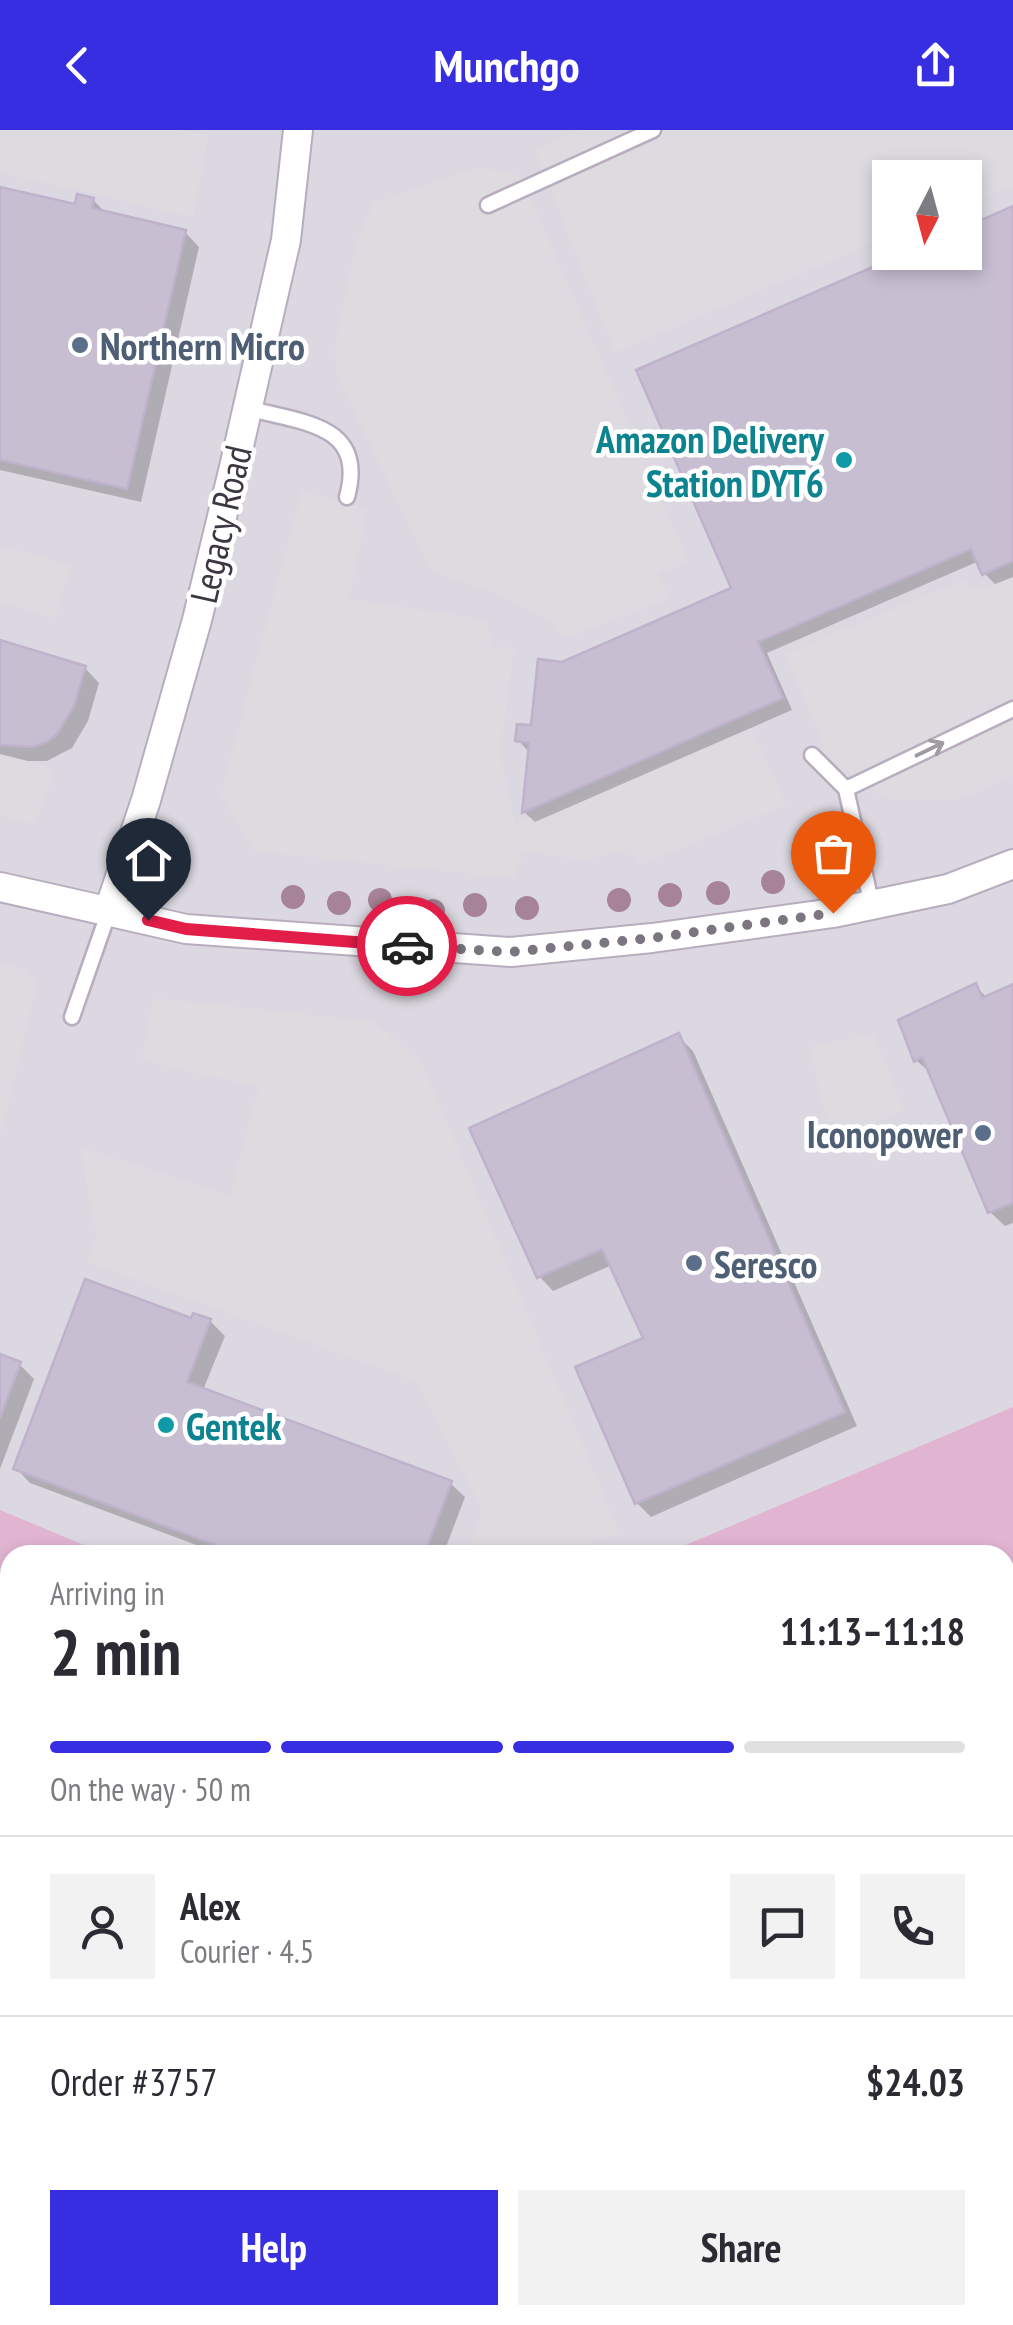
<!DOCTYPE html>
<meta charset="utf-8">
<style>
body{margin:0;font-family:"PT Sans Narrow",sans-serif;background:#f2f2f3;color:#2b2b33;height:100vh;display:flex;flex-direction:column;font-size:38px;white-space:nowrap}
*{box-sizing:border-box;margin:0}
p{font-size:32px;color:#7c7c81}
.icon{flex:none;width:55px;height:55px;fill:none;stroke:currentColor;stroke-width:2;stroke-linecap:round;stroke-linejoin:round}
.map{position:relative;flex:1;overflow:hidden}
.details{position:absolute;left:0px;top:1415px;width:1015px;height:780px;display:flex;flex-direction:column;background:#fff;border-radius:30px 30px 0 0;box-shadow:0 5px 15px #0003}
.details>*{flex:none}
.needle{width:65px;rotate:186deg}
.fabs{position:absolute;left:872px;top:30px;display:grid;gap:20px}
.fabs a{display:grid;place-items:center;width:110px;height:110px;border-radius:0px;background:#fff;box-shadow:0 5px 15px #0003;font-size:50px}
.pin{position:absolute;display:grid;place-items:center;width:85px;height:85px;color:#fff;margin:-102px -42px;border-radius:50% 50% 50% 0;rotate:-45deg;box-shadow:0 0 10px #0007}
.pin .icon{rotate:45deg}
.courier{position:absolute;display:grid;place-items:center;width:100px;height:100px;margin:-50px;border:8px solid #e11d48;border-radius:50%;background:#fff;color:#222;box-shadow:0 2px 12px #0007}
.overview em{font-style:normal;font-weight:700}
.overview div{display:flex;flex-direction:column-reverse}
.overview{display:flex;align-items:center;justify-content:space-between;height:170px;padding:0 50px}
h1{font-size:65px;font-weight:700;line-height:75px}
.bar{display:grid;grid-template-columns:repeat(4,1fr);gap:15px 10px;align-content:center;height:120px;padding:0 50px}
.bar i{height:12px;border-radius:8px;background:#e1e1e2}
.bar .selected{background:#372ee1}
.bar p{grid-column:span 4}
.line{display:flex;align-items:center;gap:25px;padding:0 50px;border-top:2px solid #e1e1e2}
.line div{flex:1}
.round{display:grid;place-items:center;flex:none;width:105px;height:105px;border-radius:0px;background:#f2f2f3}
.primary-button{display:flex;gap:20px;margin-top:auto;padding:20px 50px}
.primary-button a{flex:1;height:115px;border-radius:0px;background:#372ee1;color:#fff;font-size:40px;font-weight:700;line-height:115px;text-align:center}
.primary-button a+a{background:#f2f2f3;color:#2b2b33}
header{display:flex;justify-content:space-between;align-items:center;height:130px;padding:0 50px;background:#372ee1;color:#fff;font-size:45px;font-weight:700}
.map>svg:first-child{display:block}
</style>
<header><svg class="icon" aria-label="back" viewBox="0 0 24 24"><path d="M15 5l-7 7 7 7"/></svg>Munchgo<svg class="icon" aria-label="share" viewBox="0 0 24 24"><path d="M12 15V3M7 8l5-5 5 5M5 13v7h14v-7"/></svg></header>
<div class="map">
<svg width="1013" height="2195" viewBox="0 0 1013 2195">
<rect width="100%" height="100%" fill="#ede7f1"/>
<path fill="#e2d4f1" d="M1005,2149L1013,2155V2195H293L315,2185H1005Z"/>
<path fill="#dcd8e1" fill-rule="evenodd" d="M0,0H1013V1296L717,1425H65L0,1397ZM890,48H965V122H890Z"/>
<g fill="#e1b4d1">
<path d="M1013,1277V1875L1005,1878V1425H662Z"/>
<path d="M0,1380L108,1425H10V1537L0,1533Z"/>
<path d="M10,1705V2185H324L301,2195H0V1710Z"/>
</g>
<g fill="#dedbe0">
<path d="M0,0H180L208,6L193,87L0,42Z"/>
<path d="M580,0H1013V55L965,75V48H890V106L615,222L536,21Z"/>
<path d="M479,37L521,46L689,434L658,443L669,469L563,509L549,489L500,465L431,440L337,245L335,217L356,114L373,74Z"/>
<path d="M302,361L367,379L349,469L487,490L491,516L514,518L500,621L515,695L751,598L786,675L641,735L631,718L587,729L524,722L514,748L255,721L221,665Z"/>
<path d="M0,415L71,436L55,488L0,471Z"/>
<path d="M1013,449V646L958,670H887L829,627L786,524L961,451L982,461Z"/>
<path d="M0,624L55,641L35,694L0,685Z"/>
<path d="M0,834L25,839L37,854L0,1006Z"/>
<path d="M154,868L375,892L422,934L619,1402L566,1425H469L482,1378L417,1251L88,1132L97,1108L80,1017L230,1066L259,957L142,930Z"/>
<path d="M874,905L904,980L836,1011L820,966L811,916Z"/>
<path d="M515,2185H792L804,2195H493Z"/>
</g>
<g fill="#0003">
<path d="M0,59L76,77L93,70L107,84L185,102L199,117L141,372L0,340Z"/>
<path d="M1013,79V447L995,454L984,443L979,431L767,523L792,580L535,692L524,682L529,622L518,610L533,598L563,535L735,460L965,122V100Z"/>
<path d="M0,512L85,538L99,553L88,591L72,618L47,631H28L0,624Z"/>
<path d="M976,856L987,868L1013,857V1093L1005,1096L990,1082L932,944L917,931L901,892Z"/>
<path d="M678,906L693,921L857,1296L651,1387L637,1373L646,1209L612,1135L553,1161L539,1146Z"/>
<path d="M195,1186L210,1191L225,1206L203,1260L450,1353L465,1367L443,1425H223L30,1353L16,1338L193,1191Z"/>
<path d="M0,1227L19,1234L34,1249L0,1339Z"/>
</g>
<g fill="none" stroke-linecap="round" stroke-linejoin="round">
<g stroke="#d4e7aa" stroke-width="10">
<path d="M0,1454L10,1457"/>
<path d="M1005,2040L1013,2045"/>
</g>
</g>
<g fill="#c8bed2" stroke="#bfb2cb" stroke-width="2.5">
<path d="M0,57L75,74L77,64L94,68L92,78L186,100L127,359L0,330Z"/>
<path d="M1013,76V431L982,445L971,419L758,512L783,568L522,683L529,613L515,611L517,594L531,595L538,529L562,532L731,458L636,240L907,122H965V97Z"/>
<path d="M0,510L86,536L74,576L57,604L47,612L32,617L0,615Z"/>
<path d="M976,853L982,868L1013,854V1073L988,1083L922,927L914,932L898,890Z"/>
<path d="M679,903L845,1282L635,1374L575,1237L643,1208L602,1119L537,1148L469,998Z"/>
<path d="M85,1149L191,1188L193,1183L211,1189L187,1252L452,1351L424,1425H242L13,1339Z"/>
<path d="M0,1224L21,1232L0,1288Z"/>
</g>
<g fill="none" stroke-linecap="round" stroke-linejoin="round">
<g stroke="#b7adbf" stroke-width="19">
<g id="lane">
<path d="M488,75L653,0"/>
<path d="M247,278C301,293 367,293 347,367"/>
<path d="M812,625L846,659L872,776"/>
<path d="M846,659L1013,579"/>
<path d="M72,887L109,781"/>
</g>
</g>
<g stroke="#b7adbf" stroke-width="32">
<g id="street">
<path d="M0,757L186,799L511,822L652,808L833,783L948,759L1013,734"/>
<path d="M109,780L146,670L197,490L235,333L286,110L298,0"/>
</g>
</g>
<use href="#lane" stroke="#fff" stroke-width="14"/>
<use href="#street" stroke="#fff" stroke-width="28"/>
</g>
<g fill="#a78397">
<circle cx="773" cy="752" r="12"/>
<circle cx="718" cy="763" r="12"/>
<circle cx="670" cy="765" r="12"/>
<circle cx="293" cy="767" r="12"/>
<circle cx="380" cy="770" r="12"/>
<circle cx="619" cy="770" r="12"/>
<circle cx="339" cy="773" r="12"/>
<circle cx="475" cy="775" r="12"/>
<circle cx="527" cy="778" r="12"/>
<circle cx="433" cy="781" r="12"/>
</g>
<defs><path id="oneway-shaft" d="M-6 0H5M1.5-3L5.5 0L1.5 3" fill="none" stroke-width="1.6" stroke-linecap="round" stroke-linejoin="round" transform="scale(2.5)"/></defs>
<use stroke="#9e9ba1" href="#oneway-shaft" transform="translate(930 619) rotate(-26)"/>
<g fill="none" stroke-linecap="round" stroke-linejoin="round">
<path stroke="#7b7580" stroke-width="10" stroke-dasharray="0 18" d="M407,816L511,822L652,808L833,783"/>
<path stroke="#e11d48" stroke-width="12" d="M148,790L186,799L407,816"/>
</g>
<g fill="#5c6f8a" stroke="#fff" stroke-width="4">
<circle cx="80" cy="215" r="10"/>
<circle cx="983" cy="1003" r="10"/>
<circle cx="694" cy="1133" r="10"/>
</g>
<g fill="#0f9aa8" stroke="#fff" stroke-width="4">
<circle cx="844" cy="330" r="10"/>
<circle cx="166" cy="1295" r="10"/>
</g>
<g text-anchor="middle" dominant-baseline="central" stroke-width="9" stroke-linejoin="round" paint-order="stroke">
<g font-size="38" font-weight="bold" fill="#4e5e75" stroke="#fff" text-anchor="start">
<text x="100" y="215">Northern Micro</text>
<text x="963" y="1003" text-anchor="end">Iconopower</text>
<text x="714" y="1133">Seresco</text>
</g>
<g font-size="38" font-weight="bold" fill="#0d838f" stroke="#fff" text-anchor="end">
<text x="824" y="308">Amazon Delivery<tspan x="824" dy="44">Station DYT6</tspan></text>
<text x="186" y="1295" text-anchor="start">Gentek</text>
</g>
<g font-size="38" fill="#3d3743" stroke="#fff">
<text transform="translate(220 394) rotate(-77)">Legacy Road</text>
</g>
</g>
</svg>
<div class="fabs">
<a><svg class="needle" viewBox="-14 -14 28 28"><path d="M0-13l5 13h-10z" fill="#e53935"/><path d="M0 13l5-13h-10z" fill="#7c7c81"/></svg></a>
</div>
<div class="pin" style="left:833px;top:783px;background:#ea580c"><svg class="icon" aria-label="bag" viewBox="0 0 24 24"><path d="M5 8h14l-1 12H6zM9 8a3 3 0 0 1 6 0"/></svg></div>
<div class="pin" style="left:148px;top:790px;background:#1f2937"><svg class="icon" aria-label="home" viewBox="0 0 24 24"><path d="M3 11l9-7 9 7M6 9v11h12V9"/></svg></div>
<div class="courier" style="left:407px;top:816px"><svg class="icon" aria-label="car" viewBox="0 0 24 24"><path d="M5 17H2v-5l4-1 3-4h7l3 4 3 1v5h-3M9 17h6M6 11h13"/><circle cx="7" cy="17" r="2"/><circle cx="17" cy="17" r="2"/></svg></div>
<section class="details">
<div class="overview"><div><h1>2 min</h1><p>Arriving in</p></div><em>11:13–11:18</em></div>
<div class="bar"><i class="selected"></i><i class="selected"></i><i class="selected"></i><i></i><p>On the way · 50 m</p></div>
<div class="line" style="height:180px"><a class="round"><svg class="icon" aria-label="person" viewBox="0 0 24 24"><circle cx="12" cy="8" r="4"/><path d="M4 21q1-7 8-7t8 7"/></svg></a><div><b>Alex</b><p>Courier · 4.5</p></div><a class="round"><svg class="icon" aria-label="chat" viewBox="0 0 24 24"><path d="M4 5h16v11H9l-5 4z"/></svg></a><a class="round"><svg class="icon" aria-label="phone" viewBox="0 0 24 24"><path d="M5 4h4l2 5-3 2q2 4 5 5l2-3 5 2v4C11 20 4 13 5 4z"/></svg></a></div>
<div class="line" style="height:130px"><div>Order #3757</div><b>$24.03</b></div>
<div class="primary-button"><a>Help</a><a>Share</a></div>
</section>
</div>
